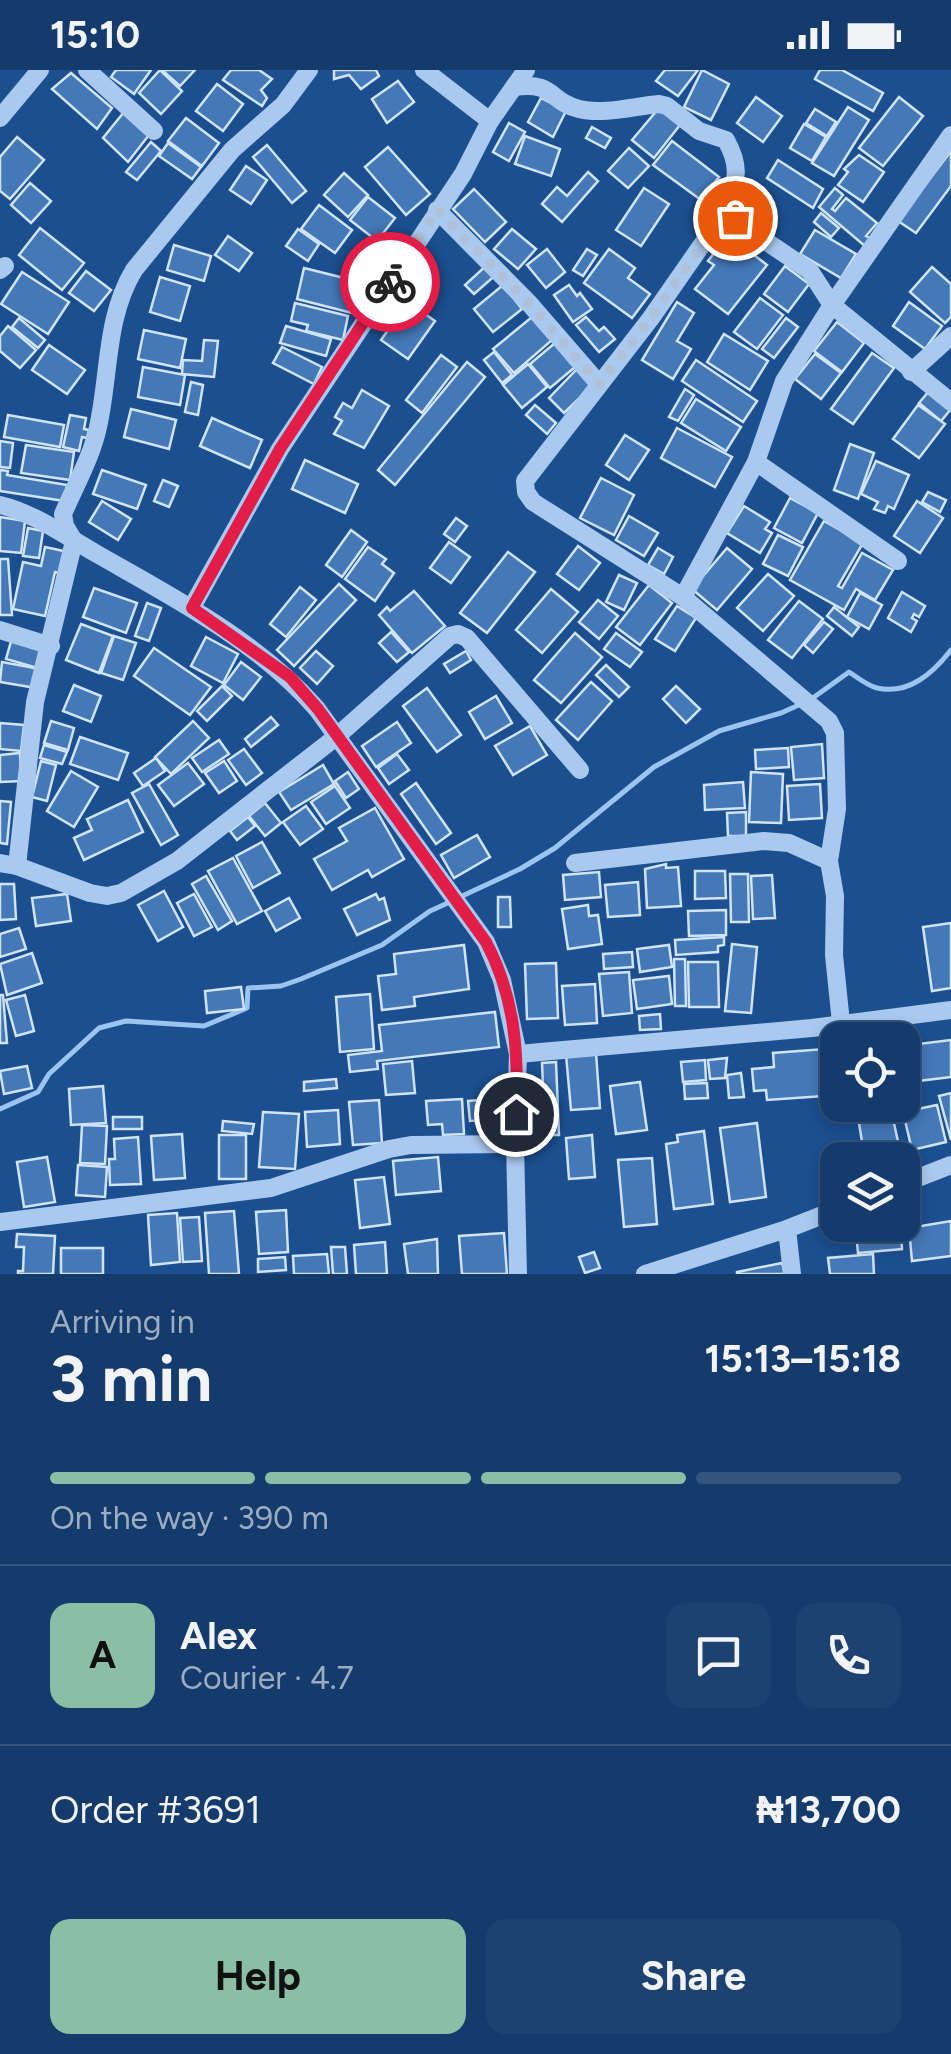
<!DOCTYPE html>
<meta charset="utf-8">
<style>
body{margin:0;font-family:Figtree,sans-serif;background:#1d4271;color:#f1f3f6;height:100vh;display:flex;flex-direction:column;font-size:38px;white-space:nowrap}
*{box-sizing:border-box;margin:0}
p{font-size:32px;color:#9dadc1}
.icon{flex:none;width:55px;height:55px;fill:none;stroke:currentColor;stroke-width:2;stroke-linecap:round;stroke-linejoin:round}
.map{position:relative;height:1204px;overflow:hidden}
.side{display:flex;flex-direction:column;background:#143b6b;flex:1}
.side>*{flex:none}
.buttons{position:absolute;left:820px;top:952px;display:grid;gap:20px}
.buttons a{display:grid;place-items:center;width:100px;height:100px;border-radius:20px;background:#143b6b;box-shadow:0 5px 15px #0003,0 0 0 2px #33557e;font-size:50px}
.pin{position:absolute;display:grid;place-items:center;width:85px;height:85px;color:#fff;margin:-42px;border:5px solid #fff;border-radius:50%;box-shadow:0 2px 10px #0007}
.courier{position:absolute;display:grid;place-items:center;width:100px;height:100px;margin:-50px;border:8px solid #e11d48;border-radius:50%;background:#fff;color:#222;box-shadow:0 2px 12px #0007}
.summary em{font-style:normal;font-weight:700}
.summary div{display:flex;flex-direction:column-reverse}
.summary{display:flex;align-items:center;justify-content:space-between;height:170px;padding:0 50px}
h1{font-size:65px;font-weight:700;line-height:75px}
.bar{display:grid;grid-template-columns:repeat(4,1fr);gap:15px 10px;align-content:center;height:120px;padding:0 50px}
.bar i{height:12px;border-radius:8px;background:#33557e}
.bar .on{background:#8abfa5}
.bar p{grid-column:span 4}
.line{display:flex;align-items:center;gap:25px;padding:0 50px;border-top:2px solid #33557e}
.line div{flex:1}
.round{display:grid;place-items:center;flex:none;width:105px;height:105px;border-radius:20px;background:#1d4271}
.primary-button{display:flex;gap:20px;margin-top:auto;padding:20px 50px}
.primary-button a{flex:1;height:115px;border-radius:20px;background:#8abfa5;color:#111;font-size:40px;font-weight:700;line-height:115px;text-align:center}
.primary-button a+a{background:#1d4271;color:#f1f3f6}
.status{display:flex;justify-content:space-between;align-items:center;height:70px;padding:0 50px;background:#143b6b;direction:ltr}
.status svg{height:28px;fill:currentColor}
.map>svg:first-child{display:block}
</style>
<div class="status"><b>15:10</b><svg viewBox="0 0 49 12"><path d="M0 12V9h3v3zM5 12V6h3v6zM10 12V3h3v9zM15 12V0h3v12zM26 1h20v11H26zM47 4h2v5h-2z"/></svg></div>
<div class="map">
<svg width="951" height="1204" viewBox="0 0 951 1204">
<rect width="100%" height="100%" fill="#1b4f8f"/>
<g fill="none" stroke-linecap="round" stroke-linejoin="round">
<g stroke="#9cc4f0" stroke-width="5">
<path d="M460,827L520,799L555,778L654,697L719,661L781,643L810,630L849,602C857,607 868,616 877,618C909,625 933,603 951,580"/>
<path d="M0,1039L38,1022L49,1004L99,958L126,951L204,956L247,938L248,918L281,916L301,909L382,875L430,841L450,832"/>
</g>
</g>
<g fill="#4478b7" stroke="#cfe3fa" stroke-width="2.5">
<path d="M116,0H151L134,24L111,7Z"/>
<path d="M160,0L182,21L161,44L139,23Z"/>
<path d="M162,0H195L180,16Z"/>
<path d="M231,0H259L272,9L261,20L267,28L262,36L223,10Z"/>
<path d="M334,0H376L379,6L361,19L349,5L334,9Z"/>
<path d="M665,0H698L678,26L656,11Z"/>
<path d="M702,0L729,14L711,50L684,37Z"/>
<path d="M820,0H842L883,23L873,41L815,9Z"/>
<path d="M71,3L112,38L97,59L52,19Z"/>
<path d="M398,11L414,32L387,53L372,29Z"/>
<path d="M217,14L243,34L223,61L196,41Z"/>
<path d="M756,27L782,46L763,72L737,53Z"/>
<path d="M899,27L923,46L883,96L859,78Z"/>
<path d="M541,28L566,41L553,67L528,52Z"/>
<path d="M848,37L869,50L834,106L812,93Z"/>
<path d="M659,38L680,55L654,88L632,70Z"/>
<path d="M815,39L836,52L827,66L806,53Z"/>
<path d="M124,42L149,65L128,92L103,68Z"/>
<path d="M186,48L219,73L202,96L168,71Z"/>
<path d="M509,53L525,62L509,91L493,82Z"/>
<path d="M804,54L826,67L812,91L790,78Z"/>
<path d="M592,57L611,68L605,78L586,68Z"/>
<path d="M525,66L560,79L551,106L515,94Z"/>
<path d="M17,67L44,90L10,129L0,121V87Z"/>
<path d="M672,71L719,107L701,130L653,95Z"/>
<path d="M151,72L161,81L137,110L126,102Z"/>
<path d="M168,73L201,97L192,109L159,86Z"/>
<path d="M267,75L306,121L292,133L253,87Z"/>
<path d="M388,77L430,124L406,145L365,97Z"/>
<path d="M629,78L649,96L628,118L608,101Z"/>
<path d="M951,81V116L916,163L898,151Z"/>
<path d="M859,85L884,102L863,132L838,115L848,102L844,99Z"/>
<path d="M778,90L823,119L813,138L767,108Z"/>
<path d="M246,96L267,110L251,134L230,120Z"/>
<path d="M588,102L598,111L562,152L542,134L557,117L567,126Z"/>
<path d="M344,103L368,125L348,147L324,125Z"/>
<path d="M30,113L51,131L31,153L11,135Z"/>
<path d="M644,118L669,134L641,176L616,160Z"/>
<path d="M835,118L843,125L832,139L835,141L846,128L877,153L866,166L870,168L866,177L819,137Z"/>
<path d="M474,119L506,152L485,172L453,139Z"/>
<path d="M368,127L395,148L377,171L350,150Z"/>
<path d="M319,135L352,160L335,183L301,159Z"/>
<path d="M821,143L839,158L831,167L814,152Z"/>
<path d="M40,158L84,193L62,220L19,185Z"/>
<path d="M298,159L319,174L308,191L286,176Z"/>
<path d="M512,159L536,179L518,199L494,179Z"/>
<path d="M815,160L856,184L841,208L800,184Z"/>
<path d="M728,165L767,195L728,244L695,219L714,195L708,191Z"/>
<path d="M228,166L252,183L239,201L215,185Z"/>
<path d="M174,175L211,186L204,211L167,200Z"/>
<path d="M547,179L565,202L546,218L527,195Z"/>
<path d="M587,179L597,185L583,206L573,200Z"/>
<path d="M609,179L635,198L628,208L650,224L632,248L584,213Z"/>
<path d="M489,193L498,203L474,224L465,215Z"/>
<path d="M785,196L809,214L788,242L764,224Z"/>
<path d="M932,197L951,214V247L945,253L910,222Z"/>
<path d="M304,198L364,213L356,244L297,229Z"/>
<path d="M86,201L111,220L94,241L69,223Z"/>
<path d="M416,201L437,216L422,237L401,221Z"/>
<path d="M22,202L69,232L48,264L1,234Z"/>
<path d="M160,207L190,216L180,251L150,242Z"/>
<path d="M503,215L522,239L493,262L474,239Z"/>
<path d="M569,215L577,226L580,223L592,239L573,252L554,225Z"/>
<path d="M760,228L783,245L757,279L734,262Z"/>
<path d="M408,232L435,251L408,289L381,270Z"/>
<path d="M677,232L694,243L677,271L691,279L673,309L642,290Z"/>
<path d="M909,232L942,256L925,279L893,256Z"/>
<path d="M295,233L348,246L343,270L306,261L308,255L291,251Z"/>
<path d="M532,247L552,270L514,303L493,279Z"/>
<path d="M586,247L599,261L604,257L615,269L599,282L576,255Z"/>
<path d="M19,248L45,270L38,278L12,257Z"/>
<path d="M786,248L798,257L774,288L762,279Z"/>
<path d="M837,252L864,273L842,302L814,281Z"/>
<path d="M8,256L36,280L20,298L0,281V266Z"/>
<path d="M286,256L331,269L326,286L280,273Z"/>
<path d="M144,260L186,269L180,298L138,289Z"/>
<path d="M724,264L768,291L750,320L707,292Z"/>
<path d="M204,270L218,271L214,307L182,304L183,290L202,291Z"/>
<path d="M555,273L575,297L550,318L530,294Z"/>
<path d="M49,275L85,300L67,324L32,300Z"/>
<path d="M282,277L322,297L314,314L273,293Z"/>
<path d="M494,282L512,305L502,313L484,290Z"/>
<path d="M872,283L894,298L853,354L831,339Z"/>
<path d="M815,284L841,303L821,329L795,309Z"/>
<path d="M441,285L457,297L422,343L406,330Z"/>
<path d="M696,290L757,331L743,352L682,311Z"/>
<path d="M467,292L485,307L395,415L378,400Z"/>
<path d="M528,294L547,317L522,338L503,315Z"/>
<path d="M143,297L185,305L180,335L138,327Z"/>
<path d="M577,299L593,315L564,343L549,328Z"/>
<path d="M191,312L203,315L198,345L185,342Z"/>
<path d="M685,319L694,325L678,351L669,347Z"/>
<path d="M362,320L389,336L364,378L334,364L342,351L335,347L343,333L352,338Z"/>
<path d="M929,321L951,339L941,351L919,333Z"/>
<path d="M696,329L741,357L726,381L681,353Z"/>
<path d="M535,335L556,353L547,364L526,345Z"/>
<path d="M918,335L945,354L919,388L893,369Z"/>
<path d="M131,339L176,350L169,379L124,367Z"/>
<path d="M8,345L64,355L60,377L4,367Z"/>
<path d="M70,345L86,348L84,359L89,360L87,368L82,367L79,381L63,377Z"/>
<path d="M212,348L262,370L250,398L200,376Z"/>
<path d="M677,358L732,387L715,417L661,388Z"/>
<path d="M625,365L649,380L629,410L606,395Z"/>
<path d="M0,371L13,373L10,398L0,397Z"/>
<path d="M850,374L874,383L858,429L834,420Z"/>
<path d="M26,375L74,382L70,410L21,403Z"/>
<path d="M305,390L358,414L345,443L292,419Z"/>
<path d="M876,391L909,405L894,439L888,436L885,443L874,439L878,432L861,424Z"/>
<path d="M0,400L8,401L7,405L67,415L64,431L0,421Z"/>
<path d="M102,400L146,415L137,439L93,424Z"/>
<path d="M601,408L634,425L614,465L580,448Z"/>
<path d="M163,410L178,416L169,437L154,431Z"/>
<path d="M928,422L946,430L940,442L922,432Z"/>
<path d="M790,428L818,443L802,473L774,458Z"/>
<path d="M102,431L131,449L118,470L89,452Z"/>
<path d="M917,431L943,448L920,483L894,466Z"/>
<path d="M744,436L770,452L765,459L772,463L760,483L727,463Z"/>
<path d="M629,446L658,463L644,486L616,470Z"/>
<path d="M0,447L25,451L21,483L0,481Z"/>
<path d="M456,448L467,456L455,472L444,464Z"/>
<path d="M824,451L863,473L838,516L842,518L862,483L893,500L875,530L856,519L844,540L790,510Z"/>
<path d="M28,458L43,461L39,488L23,486Z"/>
<path d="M351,460L367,472L342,507L326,495Z"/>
<path d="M778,465L803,477L788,506L763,494Z"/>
<path d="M449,472L470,487L451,513L430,498Z"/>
<path d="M578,476L600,493L579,520L557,504Z"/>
<path d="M45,477L68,482L63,504L55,502L45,546L13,539L23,492L41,496Z"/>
<path d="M368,477L386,489L382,494L394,503L375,531L345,509Z"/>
<path d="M658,478L673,487L664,504L648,495Z"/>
<path d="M727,478L752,499L717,540L692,519Z"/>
<path d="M508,482L535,502L487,563L460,543Z"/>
<path d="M0,489H8L12,545H0Z"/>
<path d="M768,504L794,526L763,561L737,538Z"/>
<path d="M619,505L637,513L624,540L606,532Z"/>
<path d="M339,514L356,530L294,596L277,580Z"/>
<path d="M649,515L672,533L640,575L616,557Z"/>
<path d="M300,517L316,530L286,567L270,554Z"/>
<path d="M94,518L137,533L126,563L83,547Z"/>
<path d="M551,519L578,542L542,583L516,560Z"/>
<path d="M414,521L445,556L412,583L379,545L387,537L390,541Z"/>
<path d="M902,522L925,536L919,547L914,544L912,548L917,551L911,562L888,548Z"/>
<path d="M860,523L882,535L869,559L847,547Z"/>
<path d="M598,530L618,546L599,569L579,552Z"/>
<path d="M799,531L823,549L792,588L768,570Z"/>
<path d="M147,533L161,538L149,571L135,566Z"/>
<path d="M677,536L696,548L675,581L655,569Z"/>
<path d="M834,537L859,557L852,566L827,546Z"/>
<path d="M824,552L833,559L813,583L804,575Z"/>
<path d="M81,554L113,566L99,603L66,590Z"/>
<path d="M391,562L409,582L397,592L379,573Z"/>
<path d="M575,563L602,587L561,633L534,610Z"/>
<path d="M616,563L642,582L630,597L604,579Z"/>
<path d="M114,566L136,573L123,610L101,603Z"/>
<path d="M206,567L238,584L223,613L191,596Z"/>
<path d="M12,568L47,578L41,599L6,589Z"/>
<path d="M154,578L211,617L190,645L134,606Z"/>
<path d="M316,581L333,596L317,614L300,598Z"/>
<path d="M466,581L471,590L450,603L444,594Z"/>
<path d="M2,592L40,599L36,618L0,612Z"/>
<path d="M241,592L261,607L243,630L224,615Z"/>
<path d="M606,595L629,617L619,627L596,605Z"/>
<path d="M591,612L612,631L578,670L556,650Z"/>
<path d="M74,615L101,626L91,652L63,641Z"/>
<path d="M222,616L232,626L207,651L197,641Z"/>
<path d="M676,616L700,639L686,653L663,629Z"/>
<path d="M427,618L461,665L437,682L403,636Z"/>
<path d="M496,626L512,653L485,669L469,642Z"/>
<path d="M271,647L278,655L251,677L245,669Z"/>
<path d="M51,651L74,658L68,680L44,673Z"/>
<path d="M193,651L209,668L171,704L155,687Z"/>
<path d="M397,652L411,673L376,697L362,676Z"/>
<path d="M0,653L24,655L21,681L0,679Z"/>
<path d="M530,656L547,685L513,705L495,676Z"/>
<path d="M80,667L128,683L118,710L70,694Z"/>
<path d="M219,670L229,684L202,702L192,688Z"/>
<path d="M822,674L824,708L794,710L791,677Z"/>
<path d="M44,675L67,682L62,694L40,688Z"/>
<path d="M788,678L789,697L756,699L755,680Z"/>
<path d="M244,679L262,703L246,715L228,690Z"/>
<path d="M20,683L21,711L0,712V685Z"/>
<path d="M397,684L409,700L389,714L378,698Z"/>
<path d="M156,688L165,701L143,716L134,703Z"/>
<path d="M41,691L56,695L47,731L32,727Z"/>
<path d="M224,691L237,711L219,723L205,703Z"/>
<path d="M188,693L204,714L174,736L158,715Z"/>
<path d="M323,695L334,714L291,740L279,722Z"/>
<path d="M71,701L98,717L74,757L47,741Z"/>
<path d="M348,702L359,719L346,728L335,711Z"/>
<path d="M751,702L783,704L781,753L749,752Z"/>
<path d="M743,712L745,738L705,740L704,715Z"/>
<path d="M416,713L451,763L436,774L401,724Z"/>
<path d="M149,714L178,765L161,775L132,723Z"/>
<path d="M820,714L822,748L789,750L787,716Z"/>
<path d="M335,716L350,738L326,754L311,732Z"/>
<path d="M128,730L143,762L84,790L74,768L92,760L87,749Z"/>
<path d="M0,731L11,732L7,774L0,773Z"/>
<path d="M265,733L281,753L265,766L249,746Z"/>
<path d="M306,736L323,759L300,775L283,752Z"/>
<path d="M375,738L404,789L372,807L368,800L332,820L314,789L347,771L339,758Z"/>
<path d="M746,742V766H728L727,743Z"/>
<path d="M248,747L255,756L237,770L230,761Z"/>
<path d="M477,765L490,787L454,808L441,785Z"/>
<path d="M262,772L280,803L253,818L236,786Z"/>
<path d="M233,788L262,841L237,854L208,801Z"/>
<path d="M666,794V798L678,797L681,836L647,838L645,799Z"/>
<path d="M695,801H725L726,828L695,829Z"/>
<path d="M599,802L601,827L565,830L563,805Z"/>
<path d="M730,804H748L749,852H731Z"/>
<path d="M772,805L775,848L753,849L751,806Z"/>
<path d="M206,806L232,851L218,860L192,814Z"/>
<path d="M638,812L640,845L608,847L605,815Z"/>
<path d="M0,814H14L16,849L0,850Z"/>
<path d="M164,821L183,857L158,871L138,835Z"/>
<path d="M67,824L71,851L36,856L32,828Z"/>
<path d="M194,824L212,857L194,866L177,833Z"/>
<path d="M376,824L379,830L384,828L390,850L357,865L344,839Z"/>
<path d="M498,827H510L511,857H498Z"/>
<path d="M289,828L300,848L276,861L265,841Z"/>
<path d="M588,835L589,846L598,845L602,874L568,879L562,839Z"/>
<path d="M726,840V865L689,866L688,841Z"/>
<path d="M951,853V918L932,921L923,857Z"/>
<path d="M19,858L26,879L0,887V864Z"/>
<path d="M724,867V875L718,876V882L676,885L675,870Z"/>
<path d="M732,874L757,877L751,943L725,941Z"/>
<path d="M464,875L469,919L414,927L415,936L382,940L378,906L396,904L394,884Z"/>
<path d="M669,875L672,897L640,902L637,879Z"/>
<path d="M632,882L633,897L604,899L603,884Z"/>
<path d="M32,883L42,913L7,925L0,894Z"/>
<path d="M674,889H685L686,936H675Z"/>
<path d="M688,892H718L719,937H689Z"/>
<path d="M556,893L558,948L527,949L525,894Z"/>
<path d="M629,902L632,943L603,946L599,904Z"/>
<path d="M669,906L672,934L637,939L633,910Z"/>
<path d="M595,914L597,953L565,955L562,916Z"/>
<path d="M241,917L244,939L207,943L205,921Z"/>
<path d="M370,924L374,979L340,982L336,927Z"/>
<path d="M0,925H3L7,973H0Z"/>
<path d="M25,925L34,961L16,966L6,930Z"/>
<path d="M495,942L499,977L377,991L378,999L350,1002L348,985L382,981L379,955Z"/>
<path d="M660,944L661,959L640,960L639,946Z"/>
<path d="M951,970V1007L902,1013V976Z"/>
<path d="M838,978V1025L767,1030L766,1020L754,1021L752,999L774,997L773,983Z"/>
<path d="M596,983L600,1038L571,1040L566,985Z"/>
<path d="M727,988L725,1008L710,1009L708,990Z"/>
<path d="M705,990L706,1010L683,1012L681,992Z"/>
<path d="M412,991L415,1023L386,1025L383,994Z"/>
<path d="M556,992L559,1065H545L542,993Z"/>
<path d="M27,996L32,1018L4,1024L0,1001Z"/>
<path d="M741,1003L744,1027L729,1028L727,1005Z"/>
<path d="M336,1009L337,1018L304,1021V1012Z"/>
<path d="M640,1012L647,1060L616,1064L610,1016Z"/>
<path d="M707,1013L708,1028L685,1029L684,1014Z"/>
<path d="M103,1016L106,1053L71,1055L69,1019Z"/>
<path d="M951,1023V1070L939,1026Z"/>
<path d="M462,1029L464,1064L443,1065L442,1054L428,1055L426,1031Z"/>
<path d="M492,1029L495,1049L470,1051L468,1031Z"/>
<path d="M379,1030L382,1073L353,1075L349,1032Z"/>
<path d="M856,1035H890L902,1090H865Z"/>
<path d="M937,1035L946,1072L912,1080L903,1042Z"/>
<path d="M338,1040L340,1074L307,1077L305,1042Z"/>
<path d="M263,1042L299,1044L295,1099L259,1097Z"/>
<rect x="113" y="1047" width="29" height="12"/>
<path d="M223,1051L254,1054L252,1064L222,1061Z"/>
<path d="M757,1053L766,1127L730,1132L720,1058Z"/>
<path d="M82,1055L107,1056L105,1094L80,1093Z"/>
<path d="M704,1061L713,1134L674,1139L666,1074L678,1072L677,1065Z"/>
<path d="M182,1064L185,1108L154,1110L151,1066Z"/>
<rect x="219" y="1065" width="27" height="44"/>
<path d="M592,1065L595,1107L569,1109L566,1068Z"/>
<path d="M138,1067L141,1114L110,1115L109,1089H115L114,1069Z"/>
<path d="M47,1087L55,1132L24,1137L17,1092Z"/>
<path d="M438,1087L441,1121L396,1125L393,1091Z"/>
<path d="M652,1088L657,1154L624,1157L618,1090Z"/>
<path d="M78,1095L107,1097L105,1127L76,1125Z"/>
<path d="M384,1107L390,1154L360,1158L355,1110Z"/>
<path d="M286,1140L288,1182L259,1184L256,1142Z"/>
<path d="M234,1141L239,1204H209L205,1143Z"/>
<path d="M177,1143L180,1192L151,1195L148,1145Z"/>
<path d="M199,1147L202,1191L183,1192L180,1148Z"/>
<path d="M951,1151V1186L912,1191L909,1158Z"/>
<path d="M901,1161L902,1179L858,1183L856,1164Z"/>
<path d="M504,1163L507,1204H462L459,1166Z"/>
<path d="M17,1164L55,1166L53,1204H18V1201H23L24,1177H16Z"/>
<path d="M437,1169L438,1204H408L404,1174Z"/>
<path d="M385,1172L387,1204H356L354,1175Z"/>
<path d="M331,1177H345L347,1204H333Z"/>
<rect x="61" y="1178" width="42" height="26"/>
<path d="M594,1182L600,1198L585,1203L579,1187Z"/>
<path d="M327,1184L329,1204H294L293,1186Z"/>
<path d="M873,1184L874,1204H830L828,1188Z"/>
<path d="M285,1187L286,1200L258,1202V1189Z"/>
<path d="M782,1193L785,1204H737V1202Z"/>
</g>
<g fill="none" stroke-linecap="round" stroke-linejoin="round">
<g stroke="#a9c9ee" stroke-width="18">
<path d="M87,0L154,61"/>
<path d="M424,0L490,51"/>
<path d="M514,17C555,11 548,31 579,39C603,45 635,36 659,34L667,36L699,61L726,70C743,101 735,112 724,143"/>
<path d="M0,48L40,0"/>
<path d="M437,140L528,232L599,314"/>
<path d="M0,200L5,196"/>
<path d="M911,302L951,266"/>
<path d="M756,392L898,491"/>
<path d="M0,435C34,443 67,467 97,484C174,528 258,571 317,639L486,872L502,910L518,984L515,1074L518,1204"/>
<path d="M683,527L756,392L784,311L832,235L951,65"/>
<path d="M192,537L280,379L463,104L490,51L526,0"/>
<path d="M0,560L51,576"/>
<path d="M0,793L17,796L90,823L107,826L121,823L177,791L336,667L450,566L458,564L467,568L580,700"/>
<path d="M575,793L764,771L789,773L829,791"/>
<path d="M17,796L35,632L74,471L65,456L63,444C75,416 92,386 98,357C110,304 105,248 134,200L232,80L283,35L309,0"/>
<path d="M841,953L834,885L835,826L829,791L837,739L835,663L829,651L683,527L533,432L526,422L525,411L651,248L724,143L810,201L832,235L951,332"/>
<path d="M518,984L812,958L951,940"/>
<path d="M902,1114L951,1095"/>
<path d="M0,1152L271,1118L389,1079L411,1075L515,1074"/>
<path d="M787,1159L792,1204"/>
<path d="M645,1204L787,1159L838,1139"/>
</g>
</g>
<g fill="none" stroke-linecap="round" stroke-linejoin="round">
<path stroke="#afc1d8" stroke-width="10" stroke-dasharray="0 18" d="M390,212L437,140L528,232L599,314L651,248L724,143L735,148"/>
<path stroke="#e11d48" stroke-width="12" d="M390,212L280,379L192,538L290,607L318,639L486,872C515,927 519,983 516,1044"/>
</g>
</svg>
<div class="buttons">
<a><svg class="icon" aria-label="locate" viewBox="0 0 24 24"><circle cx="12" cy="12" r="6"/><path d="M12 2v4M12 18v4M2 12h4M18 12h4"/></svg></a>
<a><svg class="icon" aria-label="layers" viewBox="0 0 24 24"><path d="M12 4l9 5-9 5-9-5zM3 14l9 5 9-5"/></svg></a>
</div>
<div class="pin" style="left:735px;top:148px;background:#ea580c"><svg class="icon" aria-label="bag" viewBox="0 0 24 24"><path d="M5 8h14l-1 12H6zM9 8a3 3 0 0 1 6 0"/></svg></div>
<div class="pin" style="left:516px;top:1044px;background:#1f2937"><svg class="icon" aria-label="home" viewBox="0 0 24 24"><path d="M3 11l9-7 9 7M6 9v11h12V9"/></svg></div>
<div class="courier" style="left:390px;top:212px"><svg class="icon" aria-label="bike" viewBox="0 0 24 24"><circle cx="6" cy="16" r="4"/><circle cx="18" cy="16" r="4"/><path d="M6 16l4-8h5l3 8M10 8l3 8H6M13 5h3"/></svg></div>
</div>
<section class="side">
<div class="summary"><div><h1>3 min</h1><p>Arriving in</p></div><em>15:13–15:18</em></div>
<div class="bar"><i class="on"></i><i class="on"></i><i class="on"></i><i></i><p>On the way · 390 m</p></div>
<div class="line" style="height:180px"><b class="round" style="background:#8abfa5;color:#111">A</b><div><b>Alex</b><p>Courier · 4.7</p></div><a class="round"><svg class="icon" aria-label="chat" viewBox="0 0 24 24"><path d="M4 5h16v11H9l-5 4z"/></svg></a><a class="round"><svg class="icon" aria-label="phone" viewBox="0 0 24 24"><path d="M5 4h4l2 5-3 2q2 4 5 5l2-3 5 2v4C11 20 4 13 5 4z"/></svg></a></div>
<div class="line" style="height:130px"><div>Order #3691</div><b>₦13,700</b></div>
<div class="primary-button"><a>Help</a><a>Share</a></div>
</section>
